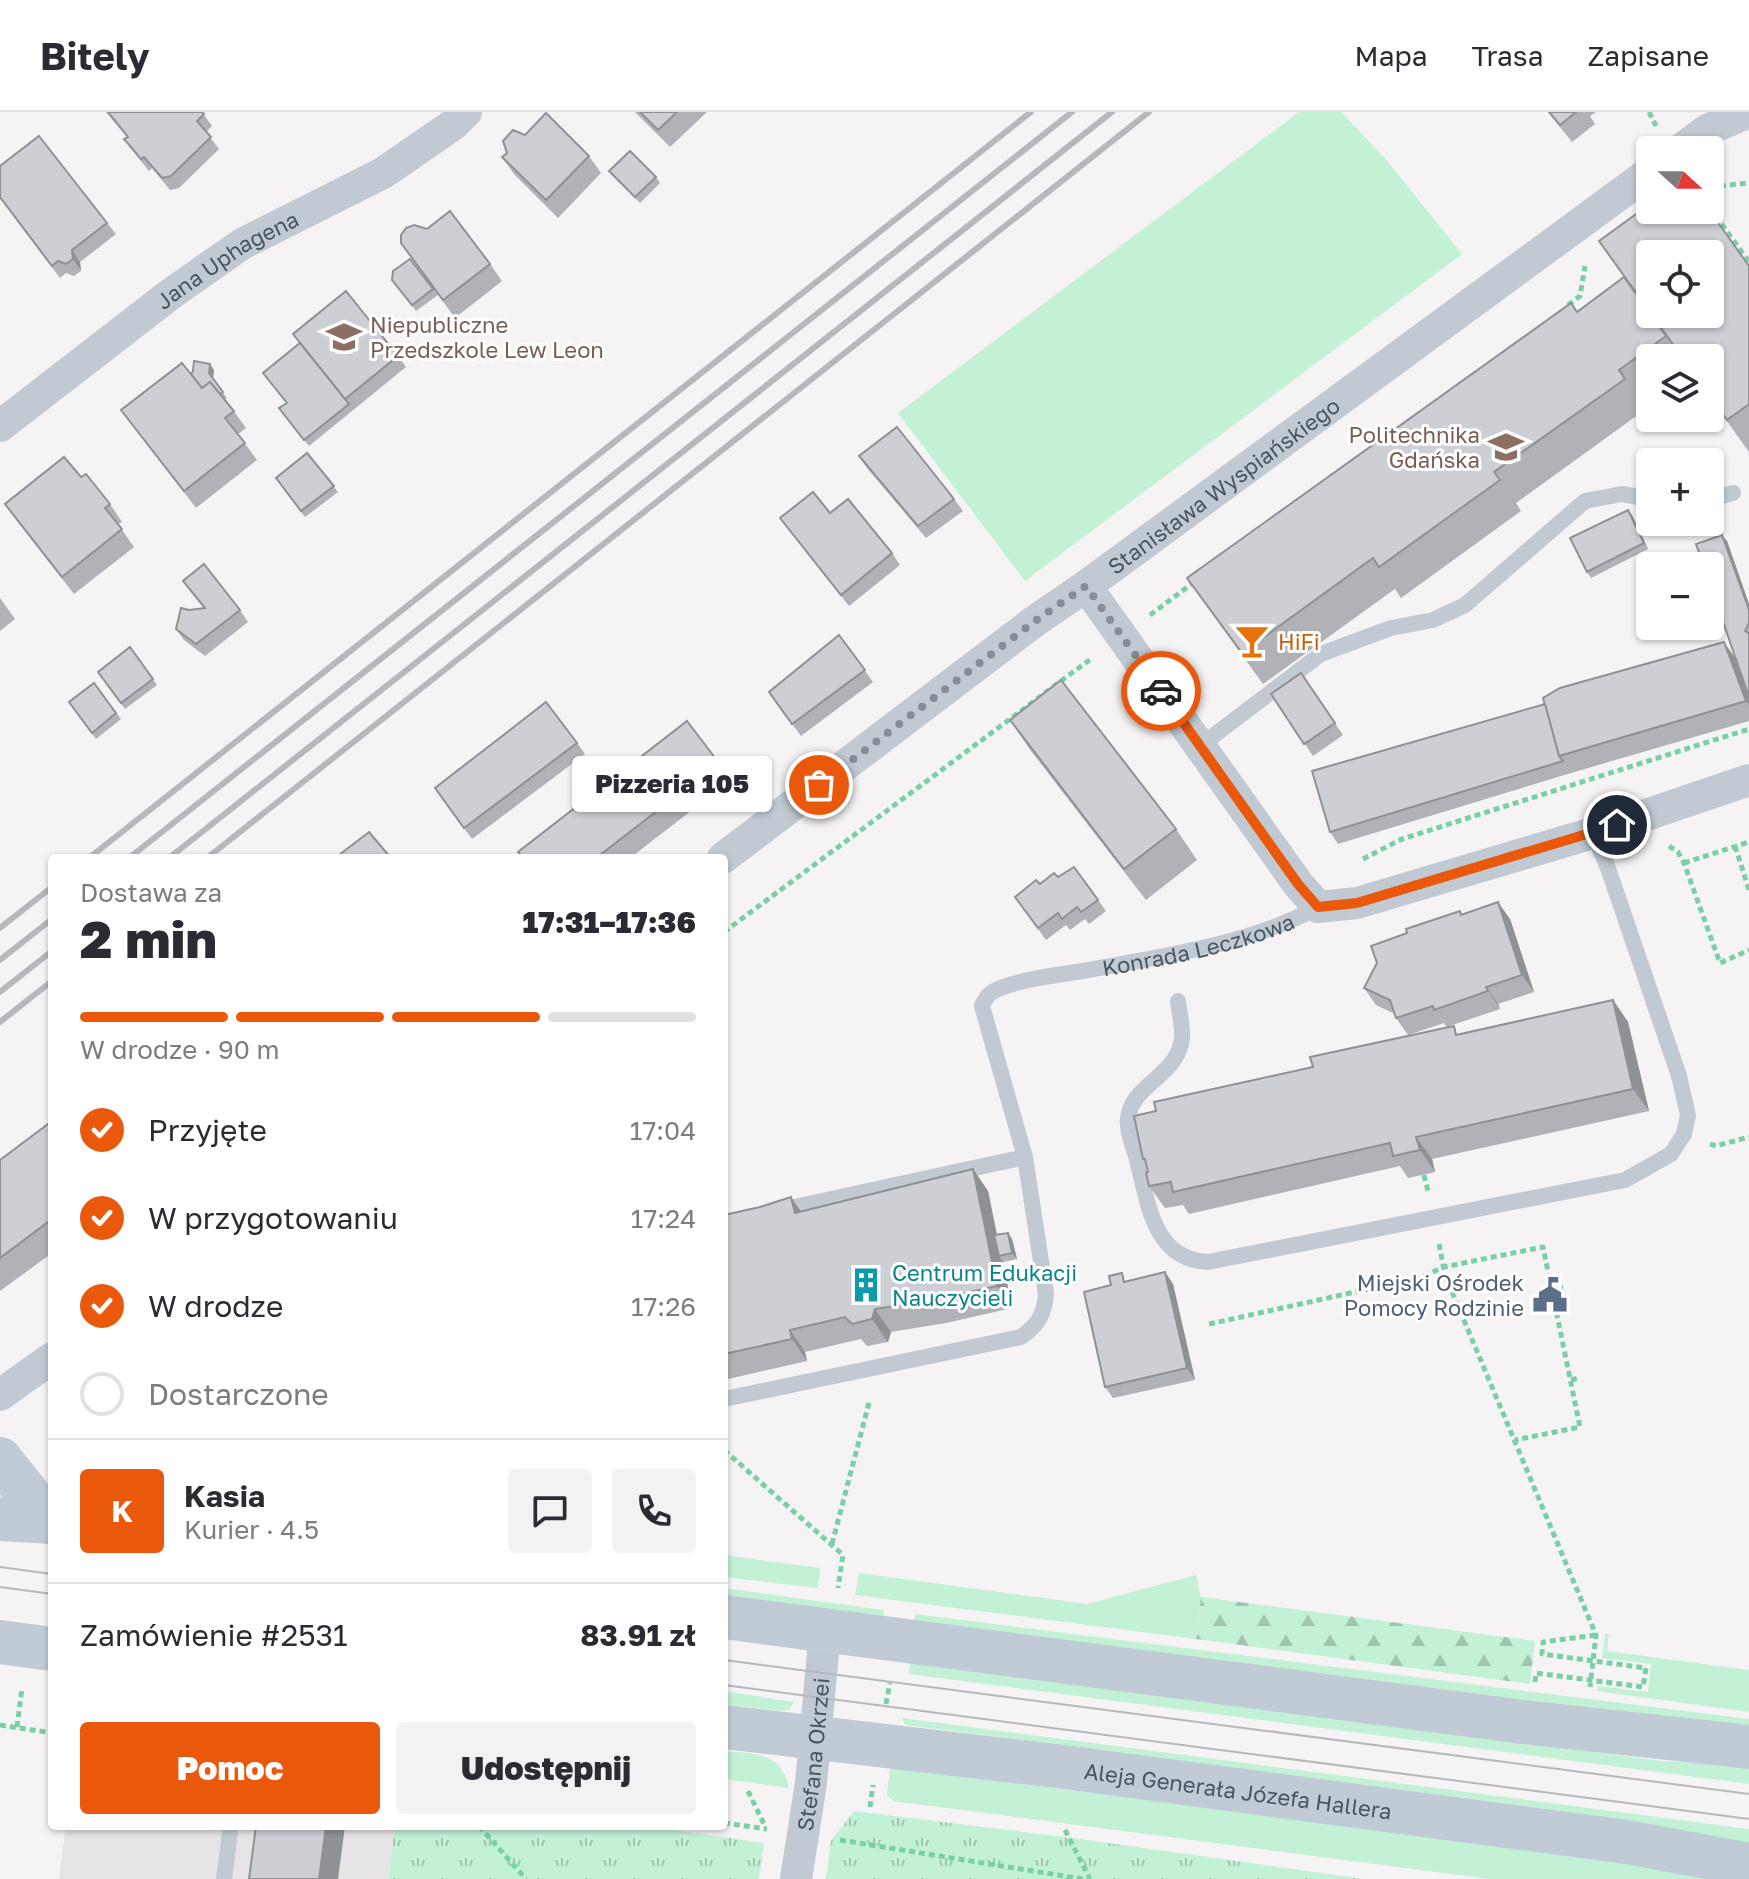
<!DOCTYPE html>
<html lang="pl">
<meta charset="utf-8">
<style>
body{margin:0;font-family:"Golos Text",sans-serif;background:#f2f2f3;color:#2b2b33;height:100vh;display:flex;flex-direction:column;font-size:30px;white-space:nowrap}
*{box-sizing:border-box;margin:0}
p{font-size:26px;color:#7c7c81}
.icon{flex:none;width:44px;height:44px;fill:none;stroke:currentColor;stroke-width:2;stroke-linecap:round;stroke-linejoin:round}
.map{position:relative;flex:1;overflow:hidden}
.sheet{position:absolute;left:48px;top:742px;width:680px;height:976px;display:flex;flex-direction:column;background:#fff;border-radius:8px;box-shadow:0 2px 6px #0004}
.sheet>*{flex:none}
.needle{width:52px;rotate:111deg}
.tools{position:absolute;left:1636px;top:24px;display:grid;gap:16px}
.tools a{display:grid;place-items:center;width:88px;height:88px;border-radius:8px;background:#fff;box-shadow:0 2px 6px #0004;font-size:40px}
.pin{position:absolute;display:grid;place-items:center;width:68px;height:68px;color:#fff;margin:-34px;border:4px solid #fff;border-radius:50%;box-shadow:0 2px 8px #0007}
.courier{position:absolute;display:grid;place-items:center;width:80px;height:80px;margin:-40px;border:6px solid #ea580c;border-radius:50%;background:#fff;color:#222;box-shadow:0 2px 10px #0007}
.bubble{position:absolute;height:56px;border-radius:8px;background:#fff;box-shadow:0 2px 6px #0004;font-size:26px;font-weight:800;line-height:56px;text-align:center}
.summary em{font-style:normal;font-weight:800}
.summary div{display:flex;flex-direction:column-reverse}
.summary{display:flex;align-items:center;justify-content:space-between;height:136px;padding:0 32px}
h1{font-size:52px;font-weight:800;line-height:60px}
.bar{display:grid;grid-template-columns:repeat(4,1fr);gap:12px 8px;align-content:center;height:96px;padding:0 32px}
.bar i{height:10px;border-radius:6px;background:#e1e1e2}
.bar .selected{background:#ea580c}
.bar p{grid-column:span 4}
.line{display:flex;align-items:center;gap:20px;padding:0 32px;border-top:2px solid #e1e1e2}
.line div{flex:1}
.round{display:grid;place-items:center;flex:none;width:84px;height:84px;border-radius:8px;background:#f2f2f3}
ol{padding:0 32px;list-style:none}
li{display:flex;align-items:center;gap:24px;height:88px}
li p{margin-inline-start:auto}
li .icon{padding:8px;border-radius:50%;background:#ea580c;color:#fff;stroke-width:4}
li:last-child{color:#7c7c81}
li i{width:44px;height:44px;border:4px solid #e1e1e2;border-radius:50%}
.action{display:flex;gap:16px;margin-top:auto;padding:16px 32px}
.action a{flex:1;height:92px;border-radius:8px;background:#ea580c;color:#fff;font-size:32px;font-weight:800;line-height:92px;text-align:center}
.action a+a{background:#f2f2f3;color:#2b2b33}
header{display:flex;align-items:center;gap:48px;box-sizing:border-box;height:112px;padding:0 40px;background:#fff;border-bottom:2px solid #e1e1e2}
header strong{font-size:38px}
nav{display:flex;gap:44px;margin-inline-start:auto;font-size:28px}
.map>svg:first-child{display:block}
</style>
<header>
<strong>Bitely</strong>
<nav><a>Mapa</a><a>Trasa</a><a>Zapisane</a></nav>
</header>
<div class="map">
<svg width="1749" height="1767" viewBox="0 0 1749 1767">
<defs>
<pattern id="forest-firs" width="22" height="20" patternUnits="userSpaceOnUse" patternTransform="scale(2)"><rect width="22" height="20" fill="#c3f1d5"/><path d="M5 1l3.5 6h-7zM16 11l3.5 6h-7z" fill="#a0c6b0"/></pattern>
<pattern id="park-tufts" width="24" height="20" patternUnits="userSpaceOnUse" patternTransform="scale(2)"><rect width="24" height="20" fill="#c3f1d5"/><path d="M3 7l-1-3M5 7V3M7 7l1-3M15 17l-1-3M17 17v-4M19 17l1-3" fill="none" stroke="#a0c6b0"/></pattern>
</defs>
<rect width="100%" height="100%" fill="#f5f3f3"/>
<path fill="#e6e4e5" d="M66,1714H395L388,1767H59Z"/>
<g fill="#c3f1d5">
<path d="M1299,0H1341L1384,45L1462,142L1025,469L898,301Z"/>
<path d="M724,1443L820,1456L818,1476L724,1465Z"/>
<path d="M859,1461L1087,1492L1196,1463L1201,1485L1196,1527L855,1483Z"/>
<path d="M724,1476L884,1498L882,1508L724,1487Z"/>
<path d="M915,1502L1749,1607V1615L1701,1612L914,1512Z"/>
<path d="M1605,1522H1609L1607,1539L1749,1558V1600L1597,1579L1598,1574L1648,1580L1651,1552L1602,1546Z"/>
<path d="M910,1550L1662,1649L1749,1654V1672L909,1562Z"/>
<path d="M724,1579L794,1590L790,1597L784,1599L724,1593Z"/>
<path d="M902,1606L1749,1717V1733L1541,1696L905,1613Z"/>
<path d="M724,1639C755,1642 781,1639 789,1676L724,1667Z"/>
<path d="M890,1655L1616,1748L1714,1767H1489L893,1689L887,1683Z"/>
</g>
<path fill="url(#forest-firs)" d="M1201,1485L1535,1529L1530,1572L1196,1527Z"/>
<g fill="url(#park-tufts)">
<path d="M854,1699L1080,1727L1364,1767H826L831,1729Z"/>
<path d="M395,1714H646L764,1731L759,1767H388Z"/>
</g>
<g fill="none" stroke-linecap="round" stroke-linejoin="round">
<g stroke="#7ad0a6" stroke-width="5" stroke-dasharray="6 4" stroke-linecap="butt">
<path d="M1649,0L1656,14"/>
<path d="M1710,75L1749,71"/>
<path d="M1710,96L1749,150"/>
<path d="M1568,193L1580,184L1585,154"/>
<path d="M1150,503L1197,468"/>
<path d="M1669,734L1678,740L1684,751L1720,851L1749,838"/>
<path d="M1735,734L1749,778"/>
<path d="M1363,747L1402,727L1749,617"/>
<path d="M1684,751L1749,730"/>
<path d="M724,820L1092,546"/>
<path d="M1710,1032L1716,1034L1749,1025"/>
<path d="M1424,1063L1428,1079"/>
<path d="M1439,1132L1445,1163L1596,1523L1590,1575"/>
<path d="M1552,1177L1563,1175"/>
<path d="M1209,1212L1419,1166L1444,1155L1543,1135L1580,1315L1515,1328"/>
<path d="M1571,1268L1579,1266"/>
<path d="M724,1338L843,1443L838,1476"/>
<path d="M832,1432L870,1287"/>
<path d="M1535,1570L1536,1561L1643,1575L1646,1556L1542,1542L1543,1530L1596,1523"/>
<path d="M886,1592L890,1571"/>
<path d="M0,1613L52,1621"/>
<path d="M17,1615L22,1576"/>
<path d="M748,1679L765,1714"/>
<path d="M870,1695L873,1673"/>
<path d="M724,1711L767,1717"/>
<path d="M479,1714L526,1767"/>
<path d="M1065,1718L1090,1767"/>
<path d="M840,1728L1083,1767"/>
</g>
<g stroke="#c1cad2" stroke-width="16">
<path d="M1710,387L1733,381"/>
<path d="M1200,634L1321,542L1391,516L1433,508L1465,493L1585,389L1622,382L1650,387"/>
<path d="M1178,889C1179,900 1183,914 1182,926C1178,964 1132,972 1128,1006C1126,1018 1134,1036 1137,1048C1148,1090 1153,1148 1208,1150L1625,1068L1671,1042L1684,1022L1688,1003L1679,964L1608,756L1593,721"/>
<path d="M776,1099L1025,1045"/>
<path id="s1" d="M724,1287L1021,1225C1038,1213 1044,1203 1046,1182L1025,1045L982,894C986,885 989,881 998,877C1025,866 1060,863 1088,858C1162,845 1253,831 1318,795"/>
<path d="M224,1767L230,1720"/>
</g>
<g stroke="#c1cad2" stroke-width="32">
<path d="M1680,38L1707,18L1749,0"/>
<path id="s2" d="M0,314L172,181L242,132L383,61L454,12L466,0"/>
<path d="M1086,474L1298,772L1318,795L1357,791L1593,721L1749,668"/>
<path id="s3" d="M723,746L1035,509L1086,474L1650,60"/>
<path d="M0,1283L52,1246"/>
<path id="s4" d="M796,1767L811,1671L825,1519"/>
</g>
<g stroke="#c1cbd6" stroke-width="44">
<path d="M0,1347L50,1410"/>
<path d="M0,1407L52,1410"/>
<path d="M724,1505L1523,1610L1749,1635"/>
<path d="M0,1530L52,1537"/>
<path id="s5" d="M724,1615L1056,1654L1627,1730L1749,1753"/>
</g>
<g stroke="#b5b8bd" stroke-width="2">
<path d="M0,1455L52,1462"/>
<path d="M0,1475L52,1482"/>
<path d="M724,1548L1749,1682"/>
<path d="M724,1573L1749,1707"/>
</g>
<g stroke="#b5b8bd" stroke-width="6">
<path d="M89,746L1031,0"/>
<path d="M129,746L1072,0"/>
<path d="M169,746L1112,0"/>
<path d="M207,746L1149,0"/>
<path d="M0,816L52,775"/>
<path d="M0,848L52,807"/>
<path d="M0,880L52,839"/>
<path d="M0,910L52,869"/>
</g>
</g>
<g fill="#b0b2b7">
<path d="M106,0H202L212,14L206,20L219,37L179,76L170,78L152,56L149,59L133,39L124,27L127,25Z"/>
<path d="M635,0H707L670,35Z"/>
<path d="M1548,0H1596L1590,4L1595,12L1572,30Z"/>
<path d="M525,23L589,44L601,61L558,106L514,62L502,45Z"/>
<path d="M609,59L656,65L660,71L640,91Z"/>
<path d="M0,86L107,111L116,122L80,150L81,159L74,164L66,161L60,166Z"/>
<path d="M427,117L490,152L502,169L455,206L413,148Z"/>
<path d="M410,147L438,183L416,199L392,168Z"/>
<path d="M1749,154V340L1682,246H1650V281L1640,288L1646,297L1516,391L1521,399L1401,486L1395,477L1263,572L1209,497L1577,200Z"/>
<path d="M293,222L398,244L406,255L309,334L279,296L287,291L300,231Z"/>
<path d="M214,258L213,266L227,286L225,287L246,316L238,322L257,348L196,396L121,298L191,262Z"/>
<path d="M307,341L338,380L305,405L276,366Z"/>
<path d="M859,344L954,387L963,399L926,426L867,356Z"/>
<path d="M81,365L110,392L122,410L118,412L134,435L74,482L17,409L5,392Z"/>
<path d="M830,401L892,441L900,453L849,494L780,406Z"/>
<path d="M1632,403L1648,437L1591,466L1587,460Z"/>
<path d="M1727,429L1749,492V609L1571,661L1338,732L1330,720L1735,545Z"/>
<path d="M183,469L240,498L248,510L205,544L184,528L176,517L204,496Z"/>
<path d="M0,486L15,507L0,519Z"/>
<path d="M839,523L873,570L801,624L769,580Z"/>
<path d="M130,535L157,573L125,597L98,560Z"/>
<path d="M1301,561L1343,623L1313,644L1271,582Z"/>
<path d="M94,571L121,607L96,627L69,590Z"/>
<path d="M1010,608L1176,717L1197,748L1146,788L1031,639Z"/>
<path d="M577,631L585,642L472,727L435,676Z"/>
<path d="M719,651L731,668L630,746H522Z"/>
<path d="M1074,755L1106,799L1089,812L1085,807L1070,818L1066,813L1046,828L1015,785L1040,772L1058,765Z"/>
<path d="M1460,799L1462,803L1510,807L1534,880L1498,892L1500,897L1446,915L1444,911L1408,923L1396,906L1395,902L1376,893L1364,876L1407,821Z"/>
<path d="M1613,888L1628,910L1649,999L1432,1047L1435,1060L1408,1066L1400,1054L1189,1102L1183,1093L1165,1096L1149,1074L1148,1060L1146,1052L1143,1047L1156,999L1460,922Z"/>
<path d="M52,1009V1141L0,1179V1048Z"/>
<path d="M973,1057L988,1079L997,1123L1008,1121L1012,1127L1017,1147L1003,1150L1012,1196L946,1211L891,1220L888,1230L867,1234L861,1227L805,1240L807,1249L724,1268V1103L801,1100Z"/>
<path d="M1165,1160L1173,1172L1195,1268L1113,1286L1105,1275L1128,1169Z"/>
</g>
<g fill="#909195">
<path d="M72,138L80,150L81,159L73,147Z"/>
<path d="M210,252L214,258L213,267L209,261Z"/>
<path d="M1628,398L1632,403L1648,437L1644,431Z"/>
<path d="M1722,423L1727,429L1749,492V498Z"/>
<path d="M1724,530L1736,547L1749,581V593L1746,589Z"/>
<path d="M1498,790L1510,807L1534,880L1522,863Z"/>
<path d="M1486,875L1498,892L1500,897L1488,879Z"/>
<path d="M1613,888L1628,910L1649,999L1633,977Z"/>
<path d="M1416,1025L1432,1047L1435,1060L1420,1038Z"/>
<path d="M973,1057L988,1079L1001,1143L999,1144L1003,1150L1012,1196L997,1174Z"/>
<path d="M791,1085L807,1108L795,1101Z"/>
<path d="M1008,1121L1012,1127L1017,1147L1012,1141Z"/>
<path d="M1165,1160L1173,1172L1195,1268L1187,1256Z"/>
<path d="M875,1197L891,1220L888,1230L872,1207Z"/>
<path d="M790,1218L805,1240L807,1249L792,1227Z"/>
<path d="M326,1714H345L338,1767H319Z"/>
</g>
<g fill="#cdcfd5" stroke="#909195" stroke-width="2">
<path d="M108,0H202L204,2L197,9L211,25L171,64L162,66L144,45L141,47L124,27L128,25Z"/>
<path d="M640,0H677L658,18Z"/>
<path d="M1549,0H1576L1560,13Z"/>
<path d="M546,1L589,44L546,88L502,45L507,41L503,29L513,18L525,23Z"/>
<path d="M39,24L107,111L72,138L73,147L66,152L58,149L52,154L0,85V54Z"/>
<path d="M630,39L656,65L635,85L609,59Z"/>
<path d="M1650,92V98H1709L1749,154V292L1727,308L1710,285V246H1683L1651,202H1710V142H1650V200L1599,129Z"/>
<path d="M450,99L490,152L443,188L401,131V123L406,116L414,113L427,117Z"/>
<path d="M410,147L433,177L412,193L392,168L393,159Z"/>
<path d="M1624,165L1666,224L1619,258L1625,267L1494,360L1500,368L1379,455L1373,446L1242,541L1187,466L1571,191L1577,200Z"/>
<path d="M346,179L398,244L345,287L293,222Z"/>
<path d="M300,231L349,292L304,328L279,296L287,291L263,261Z"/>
<path d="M194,249L210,252L209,261L223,280L220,282L210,270L202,276L191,262L193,259Z"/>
<path d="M182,251L202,276L210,270L234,299L225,306L245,331L184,379L121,298Z"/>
<path d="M897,315L954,387L918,414L859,344Z"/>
<path d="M307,341L334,374L301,399L276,366Z"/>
<path d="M64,345L81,365L86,362L110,392L105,396L122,417L62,465L5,392Z"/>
<path d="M813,380L830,401L848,387L892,441L841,483L780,406Z"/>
<path d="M1628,398L1644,431L1587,460L1570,426Z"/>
<path d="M1722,423L1749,498V511L1745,519L1749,521V585L1710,472V454H1704L1696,432Z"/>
<path d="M204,452L240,498L196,532L176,517L181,496L189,498L205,496L183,469Z"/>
<path d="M839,523L865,558L792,612L769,580Z"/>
<path d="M1724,530L1746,589L1559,644L1543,586L1560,576Z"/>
<path d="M130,535L153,567L121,591L98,560Z"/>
<path d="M1301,561L1335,611L1304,632L1271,582Z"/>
<path d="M1061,568L1176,717L1124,757L1010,608Z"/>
<path d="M94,571L116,601L92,621L69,590Z"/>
<path d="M546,590L577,631L464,716L435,676Z"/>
<path d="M1545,592L1559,644L1563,649L1330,720L1312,659Z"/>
<path d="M687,609L719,651L596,746H523L518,740Z"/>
<path d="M369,720L391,746H335Z"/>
<path d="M1074,755L1098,788L1081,800L1077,795L1062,807L1058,801L1038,816L1015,785L1036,768L1040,772L1054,761L1058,765Z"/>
<path d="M1498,790L1522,863L1486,875L1488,879L1434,898L1433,894L1396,906L1390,888L1364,876L1377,851L1371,834L1407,821L1406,817L1460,799L1461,803Z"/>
<path d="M1613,888L1633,977L1416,1025L1420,1038L1393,1044L1390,1031L1173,1080L1171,1070L1149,1074L1146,1061L1148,1060L1145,1047H1143L1134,1004L1156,999L1154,990L1313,955L1310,945L1454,914L1456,923Z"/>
<path d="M52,1009V1107L0,1146V1048Z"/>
<path d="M973,1057L997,1174L930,1189L875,1197L872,1207L852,1212L845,1205L790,1218L792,1227L724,1242V1103L760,1095L791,1085L795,1101Z"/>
<path d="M1008,1121L1012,1141L999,1144L994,1123Z"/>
<path d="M1165,1160L1187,1256L1105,1275L1084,1180L1111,1173L1109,1164L1122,1161L1124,1170Z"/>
<path d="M256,1714H326L319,1767H249Z"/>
</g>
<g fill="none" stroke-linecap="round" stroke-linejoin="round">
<path stroke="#868d94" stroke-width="8" stroke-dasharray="0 14.4" d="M819,673L1035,509L1086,474L1161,579"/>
<path stroke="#ea580c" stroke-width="10" d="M1161,579L1298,772L1318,795L1357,791L1617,713"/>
</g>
<defs>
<g id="school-bare" transform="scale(2.76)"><path d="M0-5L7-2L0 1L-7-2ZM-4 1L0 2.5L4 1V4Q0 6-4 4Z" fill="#8d6e63" stroke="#fff" stroke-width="2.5" paint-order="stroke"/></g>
<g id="university-bare" transform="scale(2.76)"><path d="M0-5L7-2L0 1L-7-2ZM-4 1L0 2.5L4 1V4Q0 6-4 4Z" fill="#8d6e63" stroke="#fff" stroke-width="2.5" paint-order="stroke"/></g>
<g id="bar-bare" transform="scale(2.76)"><path d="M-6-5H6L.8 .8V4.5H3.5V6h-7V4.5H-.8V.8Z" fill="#e8710a" stroke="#fff" stroke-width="2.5" paint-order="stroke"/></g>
<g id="building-bare" transform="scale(2.76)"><path d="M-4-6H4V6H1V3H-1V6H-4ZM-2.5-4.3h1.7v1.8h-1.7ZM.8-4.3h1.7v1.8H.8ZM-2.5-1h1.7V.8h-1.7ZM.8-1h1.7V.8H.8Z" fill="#0f9aa8" stroke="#fff" stroke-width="2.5" paint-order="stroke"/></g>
<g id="civic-bare" transform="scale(2.76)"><path d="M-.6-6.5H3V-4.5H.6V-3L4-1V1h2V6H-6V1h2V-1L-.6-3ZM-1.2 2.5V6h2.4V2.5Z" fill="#5c6f8a" stroke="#fff" stroke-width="2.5" paint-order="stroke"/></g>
</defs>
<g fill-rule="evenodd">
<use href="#school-bare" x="344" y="225"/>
<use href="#university-bare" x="1506" y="335"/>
<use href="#bar-bare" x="1252" y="529"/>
<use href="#building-bare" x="866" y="1173"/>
<use href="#civic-bare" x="1550" y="1183"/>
</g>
<g text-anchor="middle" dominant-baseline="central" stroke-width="6" stroke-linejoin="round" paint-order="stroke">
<g font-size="22" fill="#4a5661" stroke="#fff">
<text stroke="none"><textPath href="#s2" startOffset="282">Jana Uphagena</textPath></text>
<text stroke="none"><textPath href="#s3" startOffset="624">Stanisława Wyspiańskiego</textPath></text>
<text stroke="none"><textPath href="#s1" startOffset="880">Konrada Leczkowa</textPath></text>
<text stroke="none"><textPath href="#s4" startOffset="126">Stefana Okrzei</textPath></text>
<text stroke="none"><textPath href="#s5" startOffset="518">Aleja Generała Józefa Hallera</textPath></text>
</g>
<g font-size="22" fill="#785e54" stroke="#fff" text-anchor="start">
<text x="370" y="212">Niepubliczne<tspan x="370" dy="25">Przedszkole Lew Leon</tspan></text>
<text x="1480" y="322" text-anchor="end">Politechnika<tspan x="1480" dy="25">Gdańska</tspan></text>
</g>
<g font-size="22" fill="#c56008" stroke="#fff" text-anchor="start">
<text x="1278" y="529">HiFi</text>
</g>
<g font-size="22" fill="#0d838f" stroke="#fff" text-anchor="start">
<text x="892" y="1160">Centrum Edukacji<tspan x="892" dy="25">Nauczycieli</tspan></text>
</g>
<g font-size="22" fill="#4e5e75" stroke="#fff" text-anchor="end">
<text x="1524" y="1170">Miejski Ośrodek<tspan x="1524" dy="25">Pomocy Rodzinie</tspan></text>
</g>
</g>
</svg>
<div class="tools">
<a><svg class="needle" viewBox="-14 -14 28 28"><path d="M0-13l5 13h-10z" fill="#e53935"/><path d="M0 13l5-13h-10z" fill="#7c7c81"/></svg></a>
<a><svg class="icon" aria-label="locate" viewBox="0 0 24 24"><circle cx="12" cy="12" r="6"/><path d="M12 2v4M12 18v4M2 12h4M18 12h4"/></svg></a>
<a><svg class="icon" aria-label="layers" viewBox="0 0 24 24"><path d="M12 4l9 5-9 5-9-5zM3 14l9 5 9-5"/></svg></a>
<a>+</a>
<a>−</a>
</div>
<div class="pin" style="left:819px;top:673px;background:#ea580c"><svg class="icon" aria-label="bag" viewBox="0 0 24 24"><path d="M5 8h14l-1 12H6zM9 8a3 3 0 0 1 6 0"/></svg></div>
<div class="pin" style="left:1617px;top:713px;background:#1f2937"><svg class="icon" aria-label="home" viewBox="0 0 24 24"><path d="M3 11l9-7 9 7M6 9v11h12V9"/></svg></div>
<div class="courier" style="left:1161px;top:579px"><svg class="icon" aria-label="car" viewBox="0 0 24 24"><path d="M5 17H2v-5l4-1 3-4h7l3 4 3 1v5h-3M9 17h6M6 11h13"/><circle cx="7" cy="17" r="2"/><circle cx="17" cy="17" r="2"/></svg></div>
<div class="bubble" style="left:572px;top:644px;width:200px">Pizzeria 105</div>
<section class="sheet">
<div class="summary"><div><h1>2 min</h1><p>Dostawa za</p></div><em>17:31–17:36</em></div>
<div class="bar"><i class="selected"></i><i class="selected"></i><i class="selected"></i><i></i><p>W drodze · 90 m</p></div>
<ol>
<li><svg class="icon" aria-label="check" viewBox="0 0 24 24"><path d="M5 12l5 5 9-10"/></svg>Przyjęte<p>17:04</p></li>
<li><svg class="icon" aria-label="check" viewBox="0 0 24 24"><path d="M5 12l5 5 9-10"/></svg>W przygotowaniu<p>17:24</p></li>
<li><svg class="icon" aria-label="check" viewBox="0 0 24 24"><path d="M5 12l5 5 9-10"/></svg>W drodze<p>17:26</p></li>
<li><i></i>Dostarczone</li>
</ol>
<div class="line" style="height:144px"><b class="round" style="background:#ea580c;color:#fff">K</b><div><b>Kasia</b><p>Kurier · 4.5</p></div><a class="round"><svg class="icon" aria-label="chat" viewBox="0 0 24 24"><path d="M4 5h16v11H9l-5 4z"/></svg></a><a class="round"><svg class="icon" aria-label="phone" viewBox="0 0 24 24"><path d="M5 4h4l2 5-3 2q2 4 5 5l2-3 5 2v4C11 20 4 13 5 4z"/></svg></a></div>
<div class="line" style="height:104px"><div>Zamówienie #2531</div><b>83.91 zł</b></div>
<div class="action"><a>Pomoc</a><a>Udostępnij</a></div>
</section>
</div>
